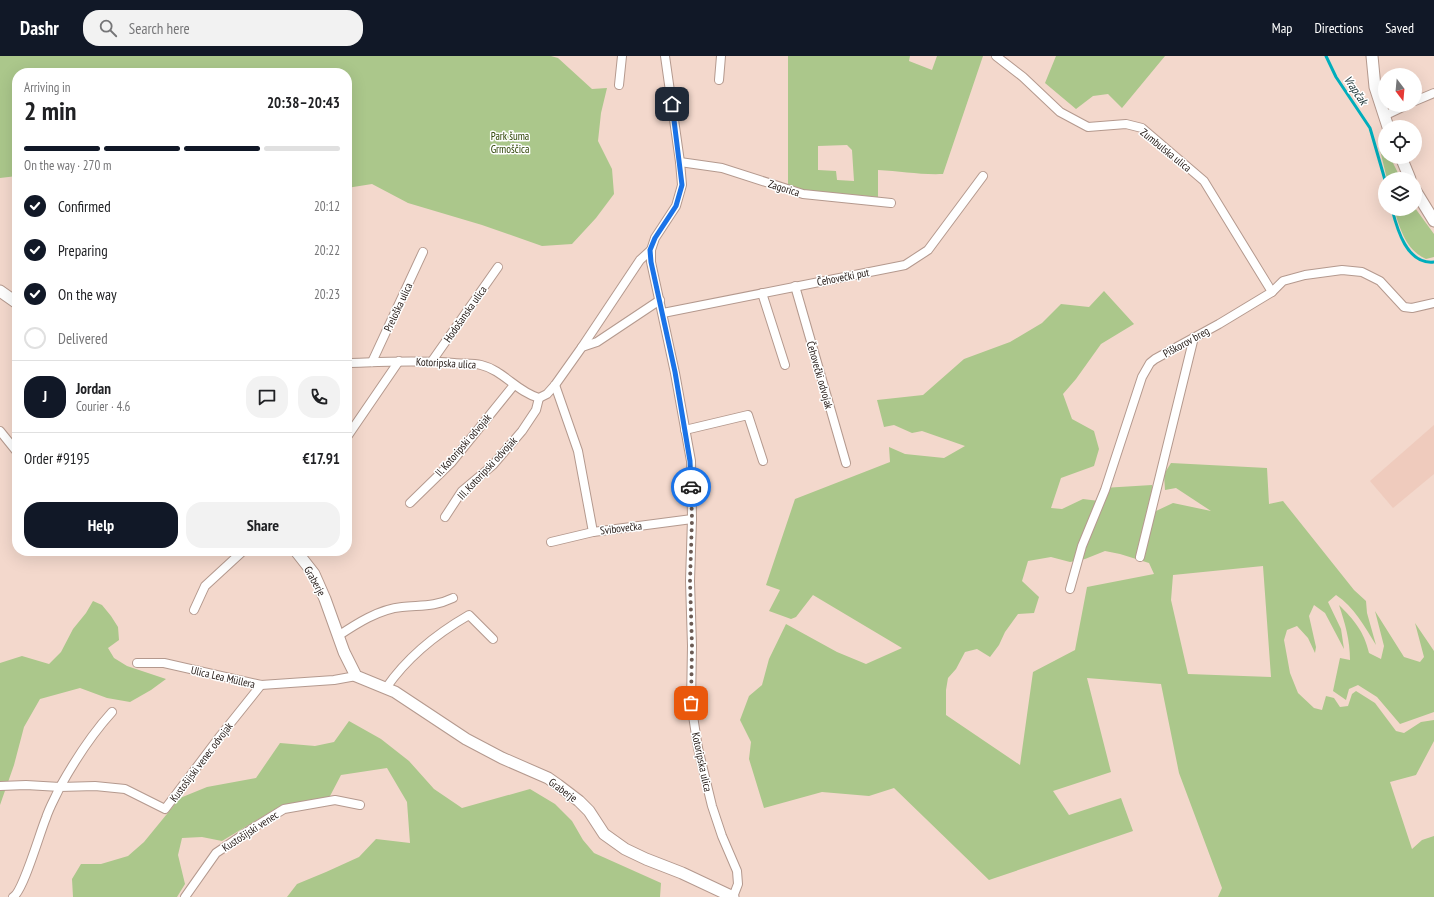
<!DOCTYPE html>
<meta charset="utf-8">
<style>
body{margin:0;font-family:"PT Sans Narrow",sans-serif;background:#f2f2f2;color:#202124;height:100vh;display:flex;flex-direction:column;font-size:15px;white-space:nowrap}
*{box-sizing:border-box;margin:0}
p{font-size:13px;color:#757577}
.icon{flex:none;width:22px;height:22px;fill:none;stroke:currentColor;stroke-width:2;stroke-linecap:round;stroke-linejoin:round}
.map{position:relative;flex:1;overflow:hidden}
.sheet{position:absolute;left:12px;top:12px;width:340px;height:488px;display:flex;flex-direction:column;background:#fff;border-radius:16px;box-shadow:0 4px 16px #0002}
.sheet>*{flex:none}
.needle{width:26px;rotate:164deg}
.tools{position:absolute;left:1378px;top:12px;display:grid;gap:8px}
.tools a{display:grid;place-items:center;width:44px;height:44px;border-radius:50%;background:#fff;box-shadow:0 4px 16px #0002;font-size:20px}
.pin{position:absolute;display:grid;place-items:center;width:34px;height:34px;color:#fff;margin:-17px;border-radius:8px;box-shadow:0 2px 6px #0006}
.courier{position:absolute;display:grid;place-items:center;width:40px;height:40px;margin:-20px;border:3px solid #1a73e8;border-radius:50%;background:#fff;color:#222;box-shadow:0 1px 5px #0007}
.summary em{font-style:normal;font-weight:700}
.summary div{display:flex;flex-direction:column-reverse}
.summary{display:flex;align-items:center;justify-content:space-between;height:68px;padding:0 12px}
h1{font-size:26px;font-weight:700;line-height:30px}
.bar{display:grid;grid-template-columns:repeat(4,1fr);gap:6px 4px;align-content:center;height:48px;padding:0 12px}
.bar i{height:5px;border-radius:3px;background:#e0e0e0}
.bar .current{background:#111827}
.bar p{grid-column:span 4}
.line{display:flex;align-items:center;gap:10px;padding:0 12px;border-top:1px solid #e0e0e0}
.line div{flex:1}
.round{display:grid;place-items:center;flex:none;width:42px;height:42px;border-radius:16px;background:#f2f2f2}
ol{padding:0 12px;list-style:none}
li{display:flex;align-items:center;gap:12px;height:44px}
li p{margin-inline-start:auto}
li .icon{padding:4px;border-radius:50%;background:#111827;color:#fff;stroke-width:4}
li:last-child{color:#757577}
li i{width:22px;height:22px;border:2px solid #e0e0e0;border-radius:50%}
.action{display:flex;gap:8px;margin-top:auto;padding:8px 12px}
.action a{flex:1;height:46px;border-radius:16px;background:#111827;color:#fff;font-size:16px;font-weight:700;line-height:46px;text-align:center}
.action a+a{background:#f2f2f2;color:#202124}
header{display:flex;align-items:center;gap:24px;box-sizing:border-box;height:56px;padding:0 20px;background:#111827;color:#fff}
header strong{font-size:19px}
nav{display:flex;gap:22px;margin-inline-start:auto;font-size:14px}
.search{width:280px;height:36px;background:#f2f2f2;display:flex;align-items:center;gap:10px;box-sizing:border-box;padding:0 14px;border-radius:16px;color:#757577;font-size:15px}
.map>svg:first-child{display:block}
</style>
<header>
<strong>Dashr</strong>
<div class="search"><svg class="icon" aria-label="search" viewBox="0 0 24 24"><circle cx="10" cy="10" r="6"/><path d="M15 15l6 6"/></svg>Search here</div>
<nav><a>Map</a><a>Directions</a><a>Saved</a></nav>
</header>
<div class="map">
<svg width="1434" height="841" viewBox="0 0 1434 841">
<rect width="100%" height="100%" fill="#f3d8cc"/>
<path fill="#efcbbd" d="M1434,369V418L1393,452L1370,425Z"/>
<g fill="#abc78b" fill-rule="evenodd">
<path d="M0,0H551L558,2L592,33L607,32L601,57L598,85L612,113L614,138L596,162L572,188L542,190L482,169L408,147L372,128L347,132V17H17V120L0,122Z"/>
<path d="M788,0H910L909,5L932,14L937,0H983L943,118C921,119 900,115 878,114V141L800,134L788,129ZM847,89L852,94L854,125L837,124L836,115L818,114V90Z"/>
<path d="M1056,0H1165L1122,52L1108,38L1093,40L1076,53L1045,27Z"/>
<path d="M1383,85L1385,90V101H1390L1401,123H1387L1378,86Z"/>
<path d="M1415,152L1434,178V201L1426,203C1406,194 1400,173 1394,153H1415Z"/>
<path d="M1104,235L1134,268L1101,288L1076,323L1063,338L1072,363L1094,375L1099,393L1094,410L1061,422L1051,452L1062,453L1083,443L1099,445L1103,432L1152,429L1156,455L1173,447L1211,455L1176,432L1165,434L1164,418L1171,407L1267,412L1269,448L1283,445L1354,534L1366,545L1367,557L1376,589C1365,571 1354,551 1336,539L1328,546L1341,573L1344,593L1325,557L1314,549L1309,560L1316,591L1315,597L1308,582L1297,570L1287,574L1284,584L1290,617L1298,637L1314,652L1322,654L1326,640L1334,642L1340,651L1348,650L1352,638L1356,635L1375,647L1396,675L1404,677L1421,666L1434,664V685L1416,719L1390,726L1412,793L1422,784L1434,780V841H1218L1222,832L1179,717L1161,628L1087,622L1111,716L1053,735L1069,759L1121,742L1133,775L989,824L894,732L869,740L822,736L764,752L749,703L751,686L740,664L749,640L762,629L769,603L786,568L837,596L866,608L902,592L813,539L796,561L791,563L769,555L780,534L766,529L795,443L890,406L889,391L905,398L944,402L965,390L922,375L912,377L894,369L884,371L877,344L923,339L964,303L1010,286L1042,267L1061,248L1089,251ZM1105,495L1120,498L1149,507L1154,518L1087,531L1075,594L1033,616L1020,709L946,659V634L948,622L956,613L965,596L977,593L990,601L999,589L1005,576L1018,558L1034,557L1039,541L1022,525L1028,505L1051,501L1070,506L1085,503ZM1263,510L1271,621L1188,618L1171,544L1173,519Z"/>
<path d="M93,545L102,549L111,560L118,571L119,584L108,592L114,602L127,610L166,623L151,634L130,646L107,642L80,632L40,643L24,671L14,709L0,749V607L22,600L49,608L61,596L73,573L86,557Z"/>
<path d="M1339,549C1354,564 1364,575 1369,597L1381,603L1384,590L1375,555L1404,601L1420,606L1424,601L1415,567L1434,595V656L1400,668L1377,641L1358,629L1349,633L1346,644L1333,635L1340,602L1350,604C1350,584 1345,567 1339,549Z"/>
<path d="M349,665L381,683L409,705L434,733L462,752L530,733L555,748L572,765L583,784L594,797L661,827L660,841H287L297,828L326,816L359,801L376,783L410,787L407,746L387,712L341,719L329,742L282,749L222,785L202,781L182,782L178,799L185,828L177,841H73L72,823L81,808H101L128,800L144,786L180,742L207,731L256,722L280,687L315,690L334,686Z"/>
</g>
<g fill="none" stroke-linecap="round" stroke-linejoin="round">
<g stroke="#00aebc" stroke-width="3">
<path d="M1326,0L1336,21L1370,72L1385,124"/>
<path d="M1392,153C1397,173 1407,209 1434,206"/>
</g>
<g stroke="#b4998e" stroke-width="10">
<g id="street">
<path d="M996,0L1023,21L1060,56L1088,71L1126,68L1142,72L1204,125L1272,236"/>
<path d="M719,24L721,0"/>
<path d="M619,29L622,0"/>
<path d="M1415,45L1434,37"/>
<path d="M1384,60L1407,49"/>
<path d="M680,106L722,112L803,138L891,147"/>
<path d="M651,194V206L675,317L691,405L692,463L690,525L692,590L691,647L698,692L712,750L722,780L737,815L738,828L733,841"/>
<path d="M795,230L846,407"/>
<path d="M762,237L785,309"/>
<path d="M663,257L905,209L928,194L983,120"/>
<path d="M582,291L640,204L651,194L655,182L676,150L682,129L680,106L665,0"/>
<path d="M432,305L498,211"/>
<path d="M372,306L423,196"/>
<path d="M347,307C383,306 418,304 454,307C462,308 473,307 481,309C503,314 517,336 539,342L547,338L555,329L582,291L597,286L660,244"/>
<path d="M555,329L578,395L593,476"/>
<path d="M685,374L748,359L763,405"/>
<path d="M0,375L17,396"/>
<path d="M347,381L399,305"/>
<path d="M410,447L451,407L514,329"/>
<path d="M445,461L462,435L493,409L522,375L536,354L539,342"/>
<path d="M551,486L593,476L692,463"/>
<path d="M1140,501L1194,281"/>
<path d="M1070,533L1082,490L1105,434L1142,321L1150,307L1155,303L1219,268L1272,236L1283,225L1305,219L1342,214L1362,216L1380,225L1404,251L1412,252L1434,247"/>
<path d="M194,554L205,530L243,495"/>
<path d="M338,580C356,568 379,553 402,551C422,549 434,551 453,542"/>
<path d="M137,607H164L261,629L334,624L356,620"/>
<path d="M386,632C408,600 436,578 469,559L493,583"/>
<path d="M0,730L26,729L60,731C75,704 91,679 112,656"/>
<path d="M13,841C23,836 40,776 46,762C49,752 55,742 60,731L95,730L125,733L165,753L221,679L261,629"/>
<path d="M185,841L216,797L253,772L284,753L335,744L360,749"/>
</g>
</g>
<g stroke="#b4998e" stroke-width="13">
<g id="secondary">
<path d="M1372,0L1375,31L1388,71"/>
<path d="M1401,101L1410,123"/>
<path d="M1415,134L1434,165"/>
<path d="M0,235L17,247"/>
<path d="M296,495L314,518L325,543L344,596L356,620L395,636L466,683L502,702L548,722L558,729L579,745L589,755L604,778L625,793L646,803L682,817L733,841"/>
</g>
</g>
<use href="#street" stroke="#fff" stroke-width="8"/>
<use href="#secondary" stroke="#fff" stroke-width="11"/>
</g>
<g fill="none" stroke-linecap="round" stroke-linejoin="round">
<path stroke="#6b5b54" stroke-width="4" stroke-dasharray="0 7.2" d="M691,647L692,590L690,525L692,463L691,431"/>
<path stroke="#1a73e8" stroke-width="5" d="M672,48L682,129L676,150L655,182L650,194L651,206L675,316L690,405L691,431"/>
</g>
<g text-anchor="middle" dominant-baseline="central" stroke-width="3" stroke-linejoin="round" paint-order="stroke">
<g font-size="11" fill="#2a4001" stroke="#fff">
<text x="510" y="80">Park šuma<tspan x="510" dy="13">Grmoščica</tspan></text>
</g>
<g font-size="11" fill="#221814" stroke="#fff">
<text transform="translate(1166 94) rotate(39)">Zumbulska ulica</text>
<text transform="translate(784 132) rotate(17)">Zagorica</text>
<text transform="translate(843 221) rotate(-11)">Čehovečki put</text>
<text transform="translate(398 251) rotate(-65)">Preloška ulica</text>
<text transform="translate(465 258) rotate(-55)">Hodošanska ulica</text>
<text transform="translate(1186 286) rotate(-29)">Piškorov breg</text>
<text transform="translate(446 307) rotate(3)">Kotoripska ulica</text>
<text transform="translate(820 319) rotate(74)">Čehovečki odvojak</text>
<text transform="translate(463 389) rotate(-49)">II. Kotoripski odvojak</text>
<text transform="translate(487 412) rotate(-47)">III. Kotoripski odvojak</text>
<text transform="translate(621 472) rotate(-7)">Svibovečka</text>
<text transform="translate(315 525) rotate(61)">Graberje</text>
<text transform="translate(223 621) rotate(13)">Ulica Lea Müllera</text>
<text transform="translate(201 706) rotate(-53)">Kustošijski venec odvojak</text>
<text transform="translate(702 706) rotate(78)">Kotoripska ulica</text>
<text transform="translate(563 734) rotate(36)">Graberje</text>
<text transform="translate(250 775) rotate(-33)">Kustošijski venec</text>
</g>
<g font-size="12" font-style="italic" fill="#203739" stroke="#fff">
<text transform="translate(1356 34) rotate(56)">Vrapčak</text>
</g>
</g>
</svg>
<div class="tools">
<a><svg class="needle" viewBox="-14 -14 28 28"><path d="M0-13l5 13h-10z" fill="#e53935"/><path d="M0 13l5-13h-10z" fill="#757577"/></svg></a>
<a><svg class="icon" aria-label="locate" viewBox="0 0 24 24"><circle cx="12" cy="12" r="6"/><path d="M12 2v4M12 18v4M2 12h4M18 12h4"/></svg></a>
<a><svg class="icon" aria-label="layers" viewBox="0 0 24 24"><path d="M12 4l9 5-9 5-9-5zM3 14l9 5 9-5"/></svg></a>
</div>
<div class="pin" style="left:691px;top:647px;background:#ea580c"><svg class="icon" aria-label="bag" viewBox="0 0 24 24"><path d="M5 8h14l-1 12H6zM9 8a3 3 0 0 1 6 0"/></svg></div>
<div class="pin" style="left:672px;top:48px;background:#1f2937"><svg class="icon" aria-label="home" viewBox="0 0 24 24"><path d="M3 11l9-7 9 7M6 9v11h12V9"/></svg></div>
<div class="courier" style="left:691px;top:431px"><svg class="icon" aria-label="car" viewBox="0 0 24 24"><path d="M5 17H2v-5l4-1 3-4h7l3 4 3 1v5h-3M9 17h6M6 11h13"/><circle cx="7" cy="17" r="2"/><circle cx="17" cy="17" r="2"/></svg></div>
<section class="sheet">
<div class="summary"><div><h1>2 min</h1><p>Arriving in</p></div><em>20:38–20:43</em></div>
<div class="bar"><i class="current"></i><i class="current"></i><i class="current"></i><i></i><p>On the way · 270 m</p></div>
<ol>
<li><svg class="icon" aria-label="check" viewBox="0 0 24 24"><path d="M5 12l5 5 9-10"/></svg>Confirmed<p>20:12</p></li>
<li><svg class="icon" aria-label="check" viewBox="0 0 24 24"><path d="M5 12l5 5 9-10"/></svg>Preparing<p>20:22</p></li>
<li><svg class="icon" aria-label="check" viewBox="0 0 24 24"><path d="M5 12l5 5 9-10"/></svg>On the way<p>20:23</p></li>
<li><i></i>Delivered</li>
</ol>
<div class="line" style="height:72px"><b class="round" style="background:#111827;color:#fff">J</b><div><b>Jordan</b><p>Courier · 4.6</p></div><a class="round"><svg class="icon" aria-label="chat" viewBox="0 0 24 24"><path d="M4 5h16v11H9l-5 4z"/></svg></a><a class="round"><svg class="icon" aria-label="phone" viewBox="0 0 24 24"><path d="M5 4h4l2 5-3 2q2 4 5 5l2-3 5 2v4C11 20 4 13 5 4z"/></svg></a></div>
<div class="line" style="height:52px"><div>Order #9195</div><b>€17.91</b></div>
<div class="action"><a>Help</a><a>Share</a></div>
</section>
</div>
